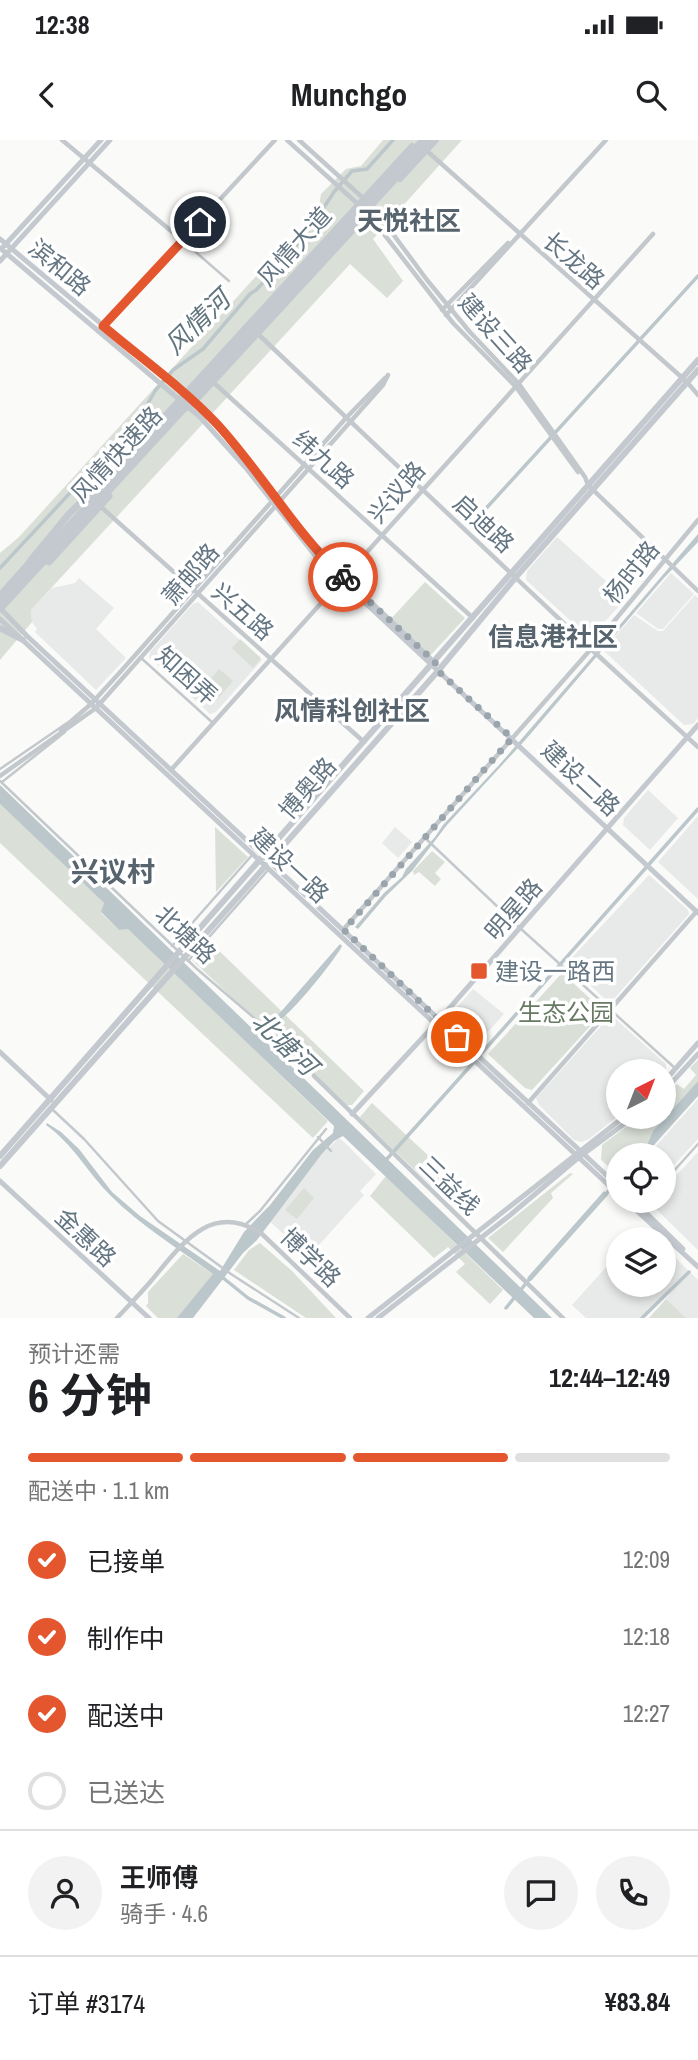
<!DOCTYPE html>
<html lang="zh">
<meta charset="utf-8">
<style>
body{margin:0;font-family:"Archivo Narrow","Noto Sans SC",sans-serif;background:#f2f2f2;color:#202124;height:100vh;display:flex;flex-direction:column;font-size:26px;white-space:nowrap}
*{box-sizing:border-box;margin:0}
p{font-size:23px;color:#757577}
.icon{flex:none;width:38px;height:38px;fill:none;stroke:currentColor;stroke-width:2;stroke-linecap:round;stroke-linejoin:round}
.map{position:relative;height:1178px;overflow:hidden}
.sheet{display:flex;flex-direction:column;background:#fff;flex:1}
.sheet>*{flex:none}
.needle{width:46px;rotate:42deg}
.fabs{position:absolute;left:606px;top:919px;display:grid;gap:14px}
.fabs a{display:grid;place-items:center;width:70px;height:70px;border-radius:50%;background:#fff;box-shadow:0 4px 10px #0003;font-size:35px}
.pin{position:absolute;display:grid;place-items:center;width:60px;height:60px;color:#fff;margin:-30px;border:4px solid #fff;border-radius:50%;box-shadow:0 2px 7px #0007}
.courier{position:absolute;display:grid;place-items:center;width:70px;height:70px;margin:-35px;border:5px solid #e4572e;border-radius:50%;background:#fff;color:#222;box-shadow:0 2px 9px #0007}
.head em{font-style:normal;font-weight:700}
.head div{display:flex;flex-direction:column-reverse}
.head{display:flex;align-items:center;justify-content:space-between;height:119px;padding:0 28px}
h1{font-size:46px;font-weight:700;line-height:52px}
.bar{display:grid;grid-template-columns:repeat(4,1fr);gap:10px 7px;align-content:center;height:84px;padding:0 28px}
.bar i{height:9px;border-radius:5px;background:#e0e0e0}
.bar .on{background:#e4572e}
.bar p{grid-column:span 4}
.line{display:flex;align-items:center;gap:18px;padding:0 28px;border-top:2px solid #e0e0e0}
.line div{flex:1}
.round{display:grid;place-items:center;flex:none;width:74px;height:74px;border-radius:37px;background:#f2f2f2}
ol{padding:0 28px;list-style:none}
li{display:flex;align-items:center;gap:21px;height:77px}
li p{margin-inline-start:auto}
li .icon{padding:7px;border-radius:50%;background:#e4572e;color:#fff;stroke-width:4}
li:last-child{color:#757577}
li i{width:38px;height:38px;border:4px solid #e0e0e0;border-radius:50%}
.status{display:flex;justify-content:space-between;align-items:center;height:49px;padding:0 35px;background:#fff;direction:ltr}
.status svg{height:19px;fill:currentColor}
header{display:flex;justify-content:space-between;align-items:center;height:91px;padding:0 28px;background:#fff;font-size:32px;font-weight:700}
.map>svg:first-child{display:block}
</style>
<div class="status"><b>12:38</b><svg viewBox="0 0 49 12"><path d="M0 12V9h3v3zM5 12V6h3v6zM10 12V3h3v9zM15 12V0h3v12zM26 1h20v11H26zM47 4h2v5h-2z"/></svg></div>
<header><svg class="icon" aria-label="back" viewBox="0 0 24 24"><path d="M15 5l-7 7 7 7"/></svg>Munchgo<svg class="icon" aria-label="search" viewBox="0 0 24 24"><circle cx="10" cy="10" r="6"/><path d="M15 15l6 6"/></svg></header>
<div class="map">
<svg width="698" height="1178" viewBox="0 0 698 1178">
<rect width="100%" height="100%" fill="#fafaf8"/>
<g fill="#e8e9e9">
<path d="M557,397L626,459L594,493L583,492L526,440L527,431Z"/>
<path d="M671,433L694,454L663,489H658L636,473Z"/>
<path d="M79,438L114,468L96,489L126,518L96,550L35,492L37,489L32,482L31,470L52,448L75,443Z"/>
<path d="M695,455L698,458V578L693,584L684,585L603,510L634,475L658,491H663Z"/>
<path d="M198,462L262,520L216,572L210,574L149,517L150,512L193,464Z"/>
<path d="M648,650L678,678L650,710L623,685L624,678Z"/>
<path d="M698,676V759L658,722Z"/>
<path d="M395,687L412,702L398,718L382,703Z"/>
<path d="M649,735L688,770L689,774L612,861H607L567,823Z"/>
<path d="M473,849L504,874L478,903L452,878L453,872Z"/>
<path d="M611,875L666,924V932L663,936V931H618V976L589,999L582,1002L574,1000L539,965L536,958Z"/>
<path d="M698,959V999L663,1037V1015H648Z"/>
<path d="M338,999H341L376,1034L360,1051L364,1055L309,1116L269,1081L321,1015Z"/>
<path d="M698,1012V1110L651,1064L654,1061L663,1060V1050Z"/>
<path d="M663,1106L698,1140V1178H686L666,1159L681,1140L643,1178H586L572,1165L618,1114V1144H663Z"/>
</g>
<g fill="#dadfd7">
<path d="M383,0H462L373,99L403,141L387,158L350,124L31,470L32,482L0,520V413L19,397L319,67L321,54L346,29L361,26Z"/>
<path d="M425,442L465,478L428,518L389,481Z"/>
<path d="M240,499L261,518L253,528L232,508Z"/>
<path d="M219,529L233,541L216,561L202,549Z"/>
<path d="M0,664L104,763L101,773L119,790L128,788L328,981L313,998L0,703Z"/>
<path d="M215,687L248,717L216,752Z"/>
<path d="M432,711L445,722L435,733L441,739L435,746L419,732L414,735L413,731Z"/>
<path d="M210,802L364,951L352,965H346L192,820Z"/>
<path d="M562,833L604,871L532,950L525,948L488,914Z"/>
<path d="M698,920V941L653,991L647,1005L633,1015H618V1026H608L601,1020L602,1005L639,977L663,976V957L677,944L684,949L696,935L690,928Z"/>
<path d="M372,963L465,1050L450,1063L363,981L360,977Z"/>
<path d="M570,1033L573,1034L551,1053L553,1058L503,1112L488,1098Z"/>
<path d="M386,1036L503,1150L490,1164L456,1132L465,1124L448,1107L434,1118L370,1056Z"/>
<path d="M304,1048L314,1058L297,1079L285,1070Z"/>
<path d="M260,1103L292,1131L336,1178H306L234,1130L249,1110Z"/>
<path d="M183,1114L213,1134V1137L177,1178H158L146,1166L148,1163V1152Z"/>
<path d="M666,1159L686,1178H649Z"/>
</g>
<g fill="#bbc7cb">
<path d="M698,394V402L663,439L527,598L447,685L412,731L386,756L358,789L355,787L384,753L402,737L406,729L435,697L443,685L500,624Z"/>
<path d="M0,645L552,1178H534L343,996L334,1001L321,1015L257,1100L243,1113L193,1178H177L213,1134C179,1109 141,1086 111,1056C88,1033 73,1004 46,985L47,983L61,992L79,1009L112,1052L140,1076L220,1131L244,1092L270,1065L313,1010L333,993L334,986L128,789L119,790L101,772L104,763L0,664Z"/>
<path d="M340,804L342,806L340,810C327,829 294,871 276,883L272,882Z"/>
<path d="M698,941V956L645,1015H633L647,1005L653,991Z"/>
<path d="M604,1051L608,1055L531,1141L527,1138Z"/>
</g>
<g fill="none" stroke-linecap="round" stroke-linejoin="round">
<g stroke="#bbc7cb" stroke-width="3.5">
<path d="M471,385L698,136"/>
<path d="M0,428L139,279L155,251L173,230L203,209L250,154L256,150L279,126L311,87L334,52L352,31L367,29L393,0"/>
<path d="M479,916L698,669"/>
<path d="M386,1020L474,922"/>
<path d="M605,1055L618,1041"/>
<path d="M222,1137L248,1158L284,1178"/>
<path d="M506,1168L532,1136"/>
<path d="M642,1178L689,1132"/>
</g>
<g stroke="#c3c8cc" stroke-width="2.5">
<path d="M183,101L229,141"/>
<path d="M140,517L213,583"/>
<path d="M0,629L67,583"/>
<path d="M0,641L197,829L260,883L314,935"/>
<path d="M2,642L65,592"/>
<path d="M424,697L520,788L676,929"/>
<path d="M172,806L253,714"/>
<path d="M188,821L269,729"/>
<path d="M53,970L84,999L158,1081L231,1134L299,1178"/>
<path d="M318,997L331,1011"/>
<path d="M663,1043L698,1004"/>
<path d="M640,1068L647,1060"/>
<path d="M245,1085L260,1071L326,989"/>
</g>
<g stroke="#c3c8cc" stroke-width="4.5">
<path d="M62,0L182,100"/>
<path d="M287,0L359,65"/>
<path d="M299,0L373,67L427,140L469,191L519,244L585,337L588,345L698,451"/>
<path d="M427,11L687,242L698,255"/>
<path d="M366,71L453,183L516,247L578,332"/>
<path d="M442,170L508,103"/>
<path d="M446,175L606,0"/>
<path d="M98,191L275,0"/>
<path d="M258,194L591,509L698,607"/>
<path d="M213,242L473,478"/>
<path d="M100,366L364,602"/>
<path d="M61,590L91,564L122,530L346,278L385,238"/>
<path d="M171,630L653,94"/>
<path d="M0,636L96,568L383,245L388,235"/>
<path d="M343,790L591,509L698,380"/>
<path d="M314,936L563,1178"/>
<path d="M528,963L697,771"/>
<path d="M117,1178C128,1166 140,1154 151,1141C181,1105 211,1060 262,1094L350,1178"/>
</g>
<g stroke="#c3c9ce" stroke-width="5">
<path d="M0,99L185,254L216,284L311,405L436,524"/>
<path d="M4,106L101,0"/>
<path d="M0,108L200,277L246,328L317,418L698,773"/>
<path d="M0,121L110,0"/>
<path d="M2,470L27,496L618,1046"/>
<path d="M0,479L618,1054"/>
<path d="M0,912L51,960"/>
<path d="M663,943L698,903"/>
<path d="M663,952L698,914"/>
<path d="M352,974L439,880L698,585"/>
<path d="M0,1041L149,1178"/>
<path d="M625,1060L698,1127"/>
<path d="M633,1060L683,1109"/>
<path d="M368,1178L625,976"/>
<path d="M378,1178L509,1076L578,1018L635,976"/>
</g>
<g stroke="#c3c9ce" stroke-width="6">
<path d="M400,39L436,0"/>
<path d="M189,268L355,88"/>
<path d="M138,305L412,6"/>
<path d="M0,455L33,418"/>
<path d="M0,488L23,500"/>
<path d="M0,1016L698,220"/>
<path d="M0,1026L438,531L516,437L698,230"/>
</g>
<g stroke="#c3c9ce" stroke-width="7">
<path d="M31,420L69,374L129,315"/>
<path d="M49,422L109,356"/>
<path d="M0,461L423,0"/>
<path d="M0,469L431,0"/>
</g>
</g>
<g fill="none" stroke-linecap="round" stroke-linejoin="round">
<path stroke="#99a4ac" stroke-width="7" stroke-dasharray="0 12.6" d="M343,437L435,522L438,531L512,598L344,790L457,897"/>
<path stroke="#e4572e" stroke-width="9" d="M200,82L103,186C141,218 183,248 217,284C262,333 294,391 343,437"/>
</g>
<rect fill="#e4572e" stroke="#fff" stroke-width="2.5" x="470" y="822" width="18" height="18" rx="3.5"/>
<g text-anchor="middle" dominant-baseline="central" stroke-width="7" stroke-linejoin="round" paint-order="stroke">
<g font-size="24" fill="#657683" stroke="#fff">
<text transform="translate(294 106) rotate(-48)">风情大道</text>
<text transform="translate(574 120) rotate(41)">长龙路</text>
<text transform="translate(60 127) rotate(40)">滨和路</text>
<text transform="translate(496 193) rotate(48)">建设三路</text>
<text transform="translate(116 314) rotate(-47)">风情快速路</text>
<text transform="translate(324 319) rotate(42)">纬九路</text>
<text transform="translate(396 352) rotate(-49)">兴议路</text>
<text transform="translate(484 383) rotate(43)">启迪路</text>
<text transform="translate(631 432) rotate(-51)">杨时路</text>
<text transform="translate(190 434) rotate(-49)">萧邮路</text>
<text transform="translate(243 471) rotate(41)">兴五路</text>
<text transform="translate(187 535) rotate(42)">知困弄</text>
<text transform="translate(581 638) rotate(43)">建设二路</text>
<text transform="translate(307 648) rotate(-49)">博奥路</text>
<text transform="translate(290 725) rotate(43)">建设一路</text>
<text transform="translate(513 769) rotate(-49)">明星路</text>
<text transform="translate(186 794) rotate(43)">北塘路</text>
<text transform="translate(450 1045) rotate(44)">三益线</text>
<text transform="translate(86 1097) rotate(43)">金惠路</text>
<text transform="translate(311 1117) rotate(44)">博学路</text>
</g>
<g font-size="24" fill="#657683" stroke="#fff" text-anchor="start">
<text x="495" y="831">建设一路西</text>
</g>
<g font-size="24" fill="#687a64" stroke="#fff">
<text x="566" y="872">生态公园</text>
</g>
<g font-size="26" font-weight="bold" fill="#57646e" stroke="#fff">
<text x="409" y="80">天悦社区</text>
<text x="553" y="496">信息港社区</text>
<text x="352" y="570">风情科创社区</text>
</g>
<g font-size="26" font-style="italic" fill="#60757c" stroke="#fff">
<text transform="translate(197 182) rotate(-44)">风情河</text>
<text transform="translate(285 903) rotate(44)">北塘河</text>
</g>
<g font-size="28" font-weight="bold" fill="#57646e" stroke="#fff">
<text x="113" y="732">兴议村</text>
</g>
</g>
</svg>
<div class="fabs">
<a><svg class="needle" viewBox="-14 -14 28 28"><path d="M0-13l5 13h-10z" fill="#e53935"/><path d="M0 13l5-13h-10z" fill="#757577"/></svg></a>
<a><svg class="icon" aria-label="locate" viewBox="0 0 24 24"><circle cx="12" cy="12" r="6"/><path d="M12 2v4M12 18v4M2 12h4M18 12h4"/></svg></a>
<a><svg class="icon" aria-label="layers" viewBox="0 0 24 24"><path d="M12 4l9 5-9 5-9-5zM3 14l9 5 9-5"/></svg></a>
</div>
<div class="pin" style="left:457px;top:897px;background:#ea580c"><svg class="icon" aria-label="bag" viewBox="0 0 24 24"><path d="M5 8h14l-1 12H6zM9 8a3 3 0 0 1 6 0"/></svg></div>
<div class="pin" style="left:200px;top:82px;background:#1f2937"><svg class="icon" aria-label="home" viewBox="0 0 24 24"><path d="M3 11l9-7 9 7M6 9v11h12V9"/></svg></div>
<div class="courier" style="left:343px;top:437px"><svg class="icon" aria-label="bike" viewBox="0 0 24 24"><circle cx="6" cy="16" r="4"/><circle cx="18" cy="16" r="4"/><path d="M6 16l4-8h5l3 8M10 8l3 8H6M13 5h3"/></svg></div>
</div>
<section class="sheet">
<div class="head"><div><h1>6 分钟</h1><p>预计还需</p></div><em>12:44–12:49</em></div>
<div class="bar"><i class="on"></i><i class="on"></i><i class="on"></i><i></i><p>配送中 · 1.1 km</p></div>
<ol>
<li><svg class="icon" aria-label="check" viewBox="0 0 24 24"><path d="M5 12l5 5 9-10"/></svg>已接单<p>12:09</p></li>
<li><svg class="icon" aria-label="check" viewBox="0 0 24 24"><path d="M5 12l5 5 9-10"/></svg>制作中<p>12:18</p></li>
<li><svg class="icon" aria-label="check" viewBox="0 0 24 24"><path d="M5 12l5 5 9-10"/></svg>配送中<p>12:27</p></li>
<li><i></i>已送达</li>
</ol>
<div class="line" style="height:126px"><a class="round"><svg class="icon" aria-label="person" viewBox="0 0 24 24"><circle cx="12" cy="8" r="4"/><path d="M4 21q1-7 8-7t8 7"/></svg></a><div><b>王师傅</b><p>骑手 · 4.6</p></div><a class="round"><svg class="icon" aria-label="chat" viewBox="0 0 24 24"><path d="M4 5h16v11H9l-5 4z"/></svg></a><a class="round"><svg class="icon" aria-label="phone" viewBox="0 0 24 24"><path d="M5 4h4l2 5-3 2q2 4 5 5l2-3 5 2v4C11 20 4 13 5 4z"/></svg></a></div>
<div class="line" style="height:91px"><div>订单 #3174</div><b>¥83.84</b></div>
</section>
